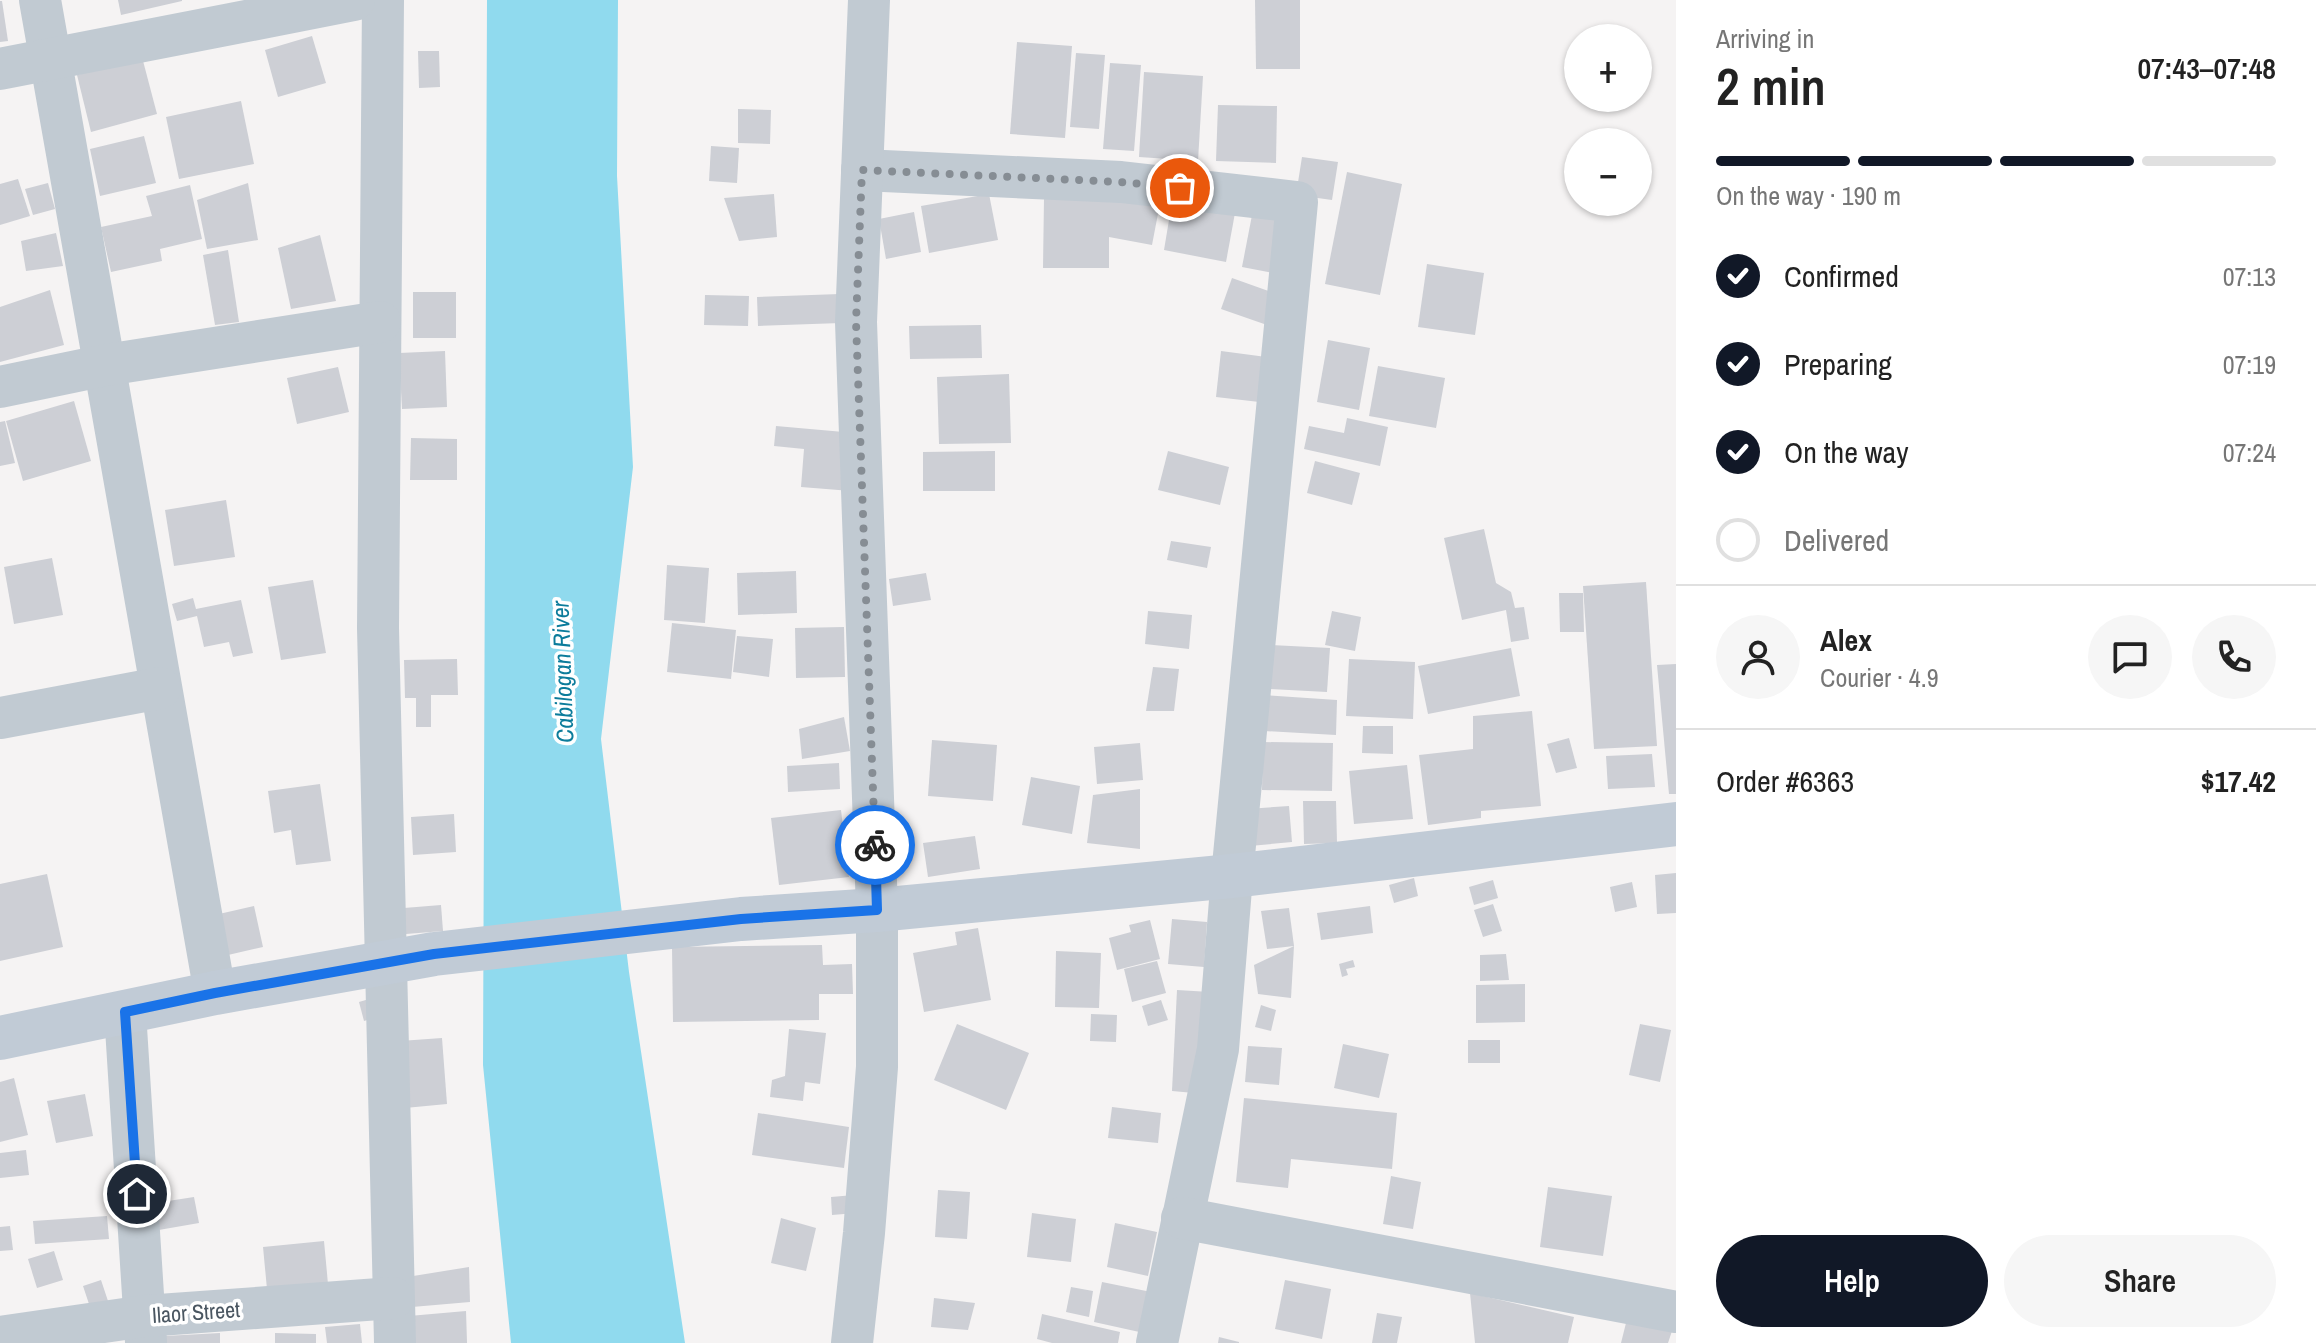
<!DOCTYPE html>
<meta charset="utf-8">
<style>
body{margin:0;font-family:"Archivo Narrow",sans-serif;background:#f6f6f6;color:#222;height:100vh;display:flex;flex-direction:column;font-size:30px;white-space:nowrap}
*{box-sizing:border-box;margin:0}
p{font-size:26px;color:#767676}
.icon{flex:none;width:44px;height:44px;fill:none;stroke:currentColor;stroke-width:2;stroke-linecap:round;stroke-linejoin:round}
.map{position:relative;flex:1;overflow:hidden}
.side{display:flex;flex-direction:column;background:#fff;width:640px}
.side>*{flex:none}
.controls{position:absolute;left:1564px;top:24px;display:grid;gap:16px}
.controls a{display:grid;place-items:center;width:88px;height:88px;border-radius:50%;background:#fff;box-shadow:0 2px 6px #0004;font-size:40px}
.pin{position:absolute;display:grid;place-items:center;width:68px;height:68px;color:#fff;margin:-34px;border:4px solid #fff;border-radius:50%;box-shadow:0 2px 8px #0007}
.courier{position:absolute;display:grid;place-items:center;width:80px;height:80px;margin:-40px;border:6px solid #1a73e8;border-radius:50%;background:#fff;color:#222;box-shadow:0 2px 10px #0007}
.summary em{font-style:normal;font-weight:600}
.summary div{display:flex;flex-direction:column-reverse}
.summary{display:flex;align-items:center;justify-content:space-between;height:136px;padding:0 40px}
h1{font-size:52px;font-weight:600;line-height:60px}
.bar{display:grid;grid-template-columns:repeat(4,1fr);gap:12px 8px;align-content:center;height:96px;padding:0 40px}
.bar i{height:10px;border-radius:6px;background:#e0e0e0}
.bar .selected{background:#111827}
.bar p{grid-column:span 4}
.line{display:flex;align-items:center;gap:20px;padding:0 40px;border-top:2px solid #e0e0e0}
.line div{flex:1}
.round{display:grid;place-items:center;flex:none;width:84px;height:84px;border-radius:42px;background:#f6f6f6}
ol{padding:0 40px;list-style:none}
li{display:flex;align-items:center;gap:24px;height:88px}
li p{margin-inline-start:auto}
li .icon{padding:8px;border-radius:50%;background:#111827;color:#fff;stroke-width:4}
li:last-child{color:#767676}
li i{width:44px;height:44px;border:4px solid #e0e0e0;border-radius:50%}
.cta{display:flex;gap:16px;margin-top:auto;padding:16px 40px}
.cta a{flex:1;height:92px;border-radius:48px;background:#111827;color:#fff;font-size:32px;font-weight:600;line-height:92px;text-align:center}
.cta a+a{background:#f6f6f6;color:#222}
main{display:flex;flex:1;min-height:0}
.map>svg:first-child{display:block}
</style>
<main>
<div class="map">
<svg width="1676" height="1343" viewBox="0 0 1676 1343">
<rect width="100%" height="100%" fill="#f5f3f3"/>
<path fill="#90daee" d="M487,0H618L617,176L633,467L601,739L629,972L685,1343H511L483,1065Z"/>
<g fill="#cdcfd5">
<path d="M118,0H182V1L121,15Z"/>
<path d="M1255,0H1300V69H1256Z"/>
<path d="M0,1H2L8,41L0,42Z"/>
<path d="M312,36L326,83L278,97L265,50Z"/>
<path d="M1017,42L1072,46L1065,138L1010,134Z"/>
<path d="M418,51H439L440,87L419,88Z"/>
<path d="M1076,53L1105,55L1099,129L1070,127Z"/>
<path d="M142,57L157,114L91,132L77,75Z"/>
<path d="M1110,63L1141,65L1134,151L1103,149Z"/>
<path d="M1144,72L1203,76L1198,161L1139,157Z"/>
<path d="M241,101L254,164L179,179L166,117Z"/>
<path d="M1218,105L1277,106L1276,163L1216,161Z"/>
<path d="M738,109L771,110L770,144L738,143Z"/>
<path d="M144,136L156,183L100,196L90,149Z"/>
<path d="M711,146L739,148L737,183L709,181Z"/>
<path d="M1302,157L1338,162L1332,200L1296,195Z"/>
<path d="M1347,172L1402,184L1380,295L1325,284Z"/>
<path d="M18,179L30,216L0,225V184Z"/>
<path d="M48,183L55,209L33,215L25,189Z"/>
<path d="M248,183L258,240L207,249L197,200Z"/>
<path d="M190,185L202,239L160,249L162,261L111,272L101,227L152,216L146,196Z"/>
<path d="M774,194L777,237L739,241L724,198Z"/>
<path d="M989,194L998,240L929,253L921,206Z"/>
<path d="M1044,198H1161L1152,245L1109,237V268H1043Z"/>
<path d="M1172,202L1235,213L1226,262L1164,250Z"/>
<path d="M1253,210L1284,217L1273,273L1242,267Z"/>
<path d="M914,212L921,252L886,259L879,219Z"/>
<path d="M56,233L63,266L26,271L21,241Z"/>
<path d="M320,235L336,301L291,309L278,248Z"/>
<path d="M228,250L239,322L215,325L203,255Z"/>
<path d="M1427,264L1484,273L1475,335L1418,327Z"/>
<path d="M1232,278L1277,294L1267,325L1221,309Z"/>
<path d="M50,290L64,345L0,362V307Z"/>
<rect x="413" y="292" width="43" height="46"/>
<path d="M840,294L841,323L758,326L757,297Z"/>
<path d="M705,295L749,296L748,326L704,325Z"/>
<path d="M981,325L982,358L910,359L909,326Z"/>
<path d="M1328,340L1370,348L1359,410L1317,402Z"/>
<path d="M445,351L447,407L402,409L399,353Z"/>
<path d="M1221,351L1273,358L1268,403L1216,397Z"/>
<path d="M1378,366L1445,378L1436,428L1369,416Z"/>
<path d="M338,367L349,412L297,424L287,378Z"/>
<path d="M1009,374L1011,443L939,444L937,377Z"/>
<path d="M74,401L91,461L23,481L6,421Z"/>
<path d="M1347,418L1388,427L1380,466L1304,449L1309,426L1344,433Z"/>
<path d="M5,421L15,463L0,466V422Z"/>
<path d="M776,426L855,433L851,491L801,487L804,449L774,446Z"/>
<path d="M411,438L457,439V480H410Z"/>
<path d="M995,451V491H923V452Z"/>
<path d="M1168,451L1229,467L1220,505L1158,490Z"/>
<path d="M1315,461L1360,473L1352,505L1307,493Z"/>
<path d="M226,500L235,557L174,566L165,510Z"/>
<path d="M1484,529L1496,583L1511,592L1515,608L1524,607L1529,639L1511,642L1506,610L1462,620L1444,538Z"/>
<path d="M1171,541L1211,547L1207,568L1167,560Z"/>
<path d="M52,558L63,615L14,624L4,567Z"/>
<path d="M667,565L709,568L705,623L664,620Z"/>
<path d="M796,571L797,613L738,615L737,573Z"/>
<path d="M926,573L931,600L893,606L889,579Z"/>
<path d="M313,580L326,653L281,660L268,587Z"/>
<path d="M1646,582L1657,746L1594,749L1583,586Z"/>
<path d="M1559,593H1583L1584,632H1560Z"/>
<path d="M193,598L196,609L241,600L253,653L233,657L229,642L204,647L197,616L177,621L172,604Z"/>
<path d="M1148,611L1192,615L1189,649L1145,644Z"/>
<path d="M1332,611L1361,617L1355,651L1325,645Z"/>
<path d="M672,623L736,630L731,679L667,672Z"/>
<path d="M844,627L845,677L796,678L795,628Z"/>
<path d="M737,636L773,639L769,677L733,672Z"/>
<path d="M1271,645L1330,648L1327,692L1268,689Z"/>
<path d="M1511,648L1520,696L1428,714L1418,666Z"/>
<path d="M457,659L458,695H431V727H416V698H405L404,660Z"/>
<path d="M1349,659L1415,662L1413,719L1346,716Z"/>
<path d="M1676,664V794H1669L1657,665Z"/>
<path d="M1153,667L1179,669L1174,711H1146Z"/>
<path d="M1263,695L1337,700L1336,735L1264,731Z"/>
<path d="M1532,711L1541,806L1481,811V818L1428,825L1419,755L1473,749V716Z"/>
<path d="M844,717L850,751L802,759L799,729Z"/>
<path d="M1363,726H1393V754L1362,753Z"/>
<path d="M1569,738L1577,768L1556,773L1547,744Z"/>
<path d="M932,740L997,745L993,801L928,796Z"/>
<path d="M1263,742L1333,743L1332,791L1262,790Z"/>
<path d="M1140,743L1143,780L1097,784L1094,747Z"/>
<path d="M1652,754L1655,787L1608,789L1606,756Z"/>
<path d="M839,763L840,789L788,792L787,766Z"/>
<path d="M1407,765L1413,819L1354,824L1349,771Z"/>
<path d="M1031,777L1080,786L1072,834L1022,825Z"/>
<path d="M320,784L331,861L296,865L291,830L274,833L268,791Z"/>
<path d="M1140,789V849L1087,843L1093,795Z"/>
<path d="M1303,801H1336L1337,843L1304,844Z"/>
<path d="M1289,806L1292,842L1250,846L1247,809Z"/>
<path d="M841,810L849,877L779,885L771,818Z"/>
<path d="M454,814L456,852L413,855L411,817Z"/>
<path d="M975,836L980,869L928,877L923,843Z"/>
<path d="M1676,873V913L1657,914L1655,875Z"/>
<path d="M47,874L63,947L0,961V884Z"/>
<path d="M1414,878L1418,896L1394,903L1389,885Z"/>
<path d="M1493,880L1498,898L1474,905L1469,887Z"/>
<path d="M1632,882L1637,907L1615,912L1610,887Z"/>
<path d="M1493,904L1502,931L1483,937L1474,910Z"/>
<path d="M441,905L443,931L406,934L404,908Z"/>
<path d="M254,906L263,947L228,955L219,914Z"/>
<path d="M1370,906L1373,933L1321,940L1317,913Z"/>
<path d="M1289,908L1294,946L1267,949L1261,911Z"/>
<path d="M1172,919L1207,922L1204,967L1168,964Z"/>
<path d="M1150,920L1160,959L1117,970L1109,938L1131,932L1129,925Z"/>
<path d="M978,928L991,1000L924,1012L913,953L957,945L955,932Z"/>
<path d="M822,945L823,965L852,964L853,994H819V1020L673,1022L672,947Z"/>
<path d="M1294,946L1291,998L1258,994L1254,965Z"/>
<path d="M1056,951L1101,953L1099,1008L1055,1007Z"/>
<path d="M1506,954L1509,980L1480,981V955Z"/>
<path d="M1353,960L1355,967L1346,969L1348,975L1342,977L1339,964Z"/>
<path d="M1157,961L1166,993L1132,1002L1124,969Z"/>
<path d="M1525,984V1022L1476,1023V985Z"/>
<path d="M1177,990L1210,992L1194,1093L1172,1091Z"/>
<path d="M376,997L381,1016L364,1021L359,1002Z"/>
<path d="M1161,1000L1168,1020L1148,1026L1142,1006Z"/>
<path d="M1261,1005L1276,1010L1271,1031L1255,1027Z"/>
<path d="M1091,1014L1117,1015L1116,1042L1090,1041Z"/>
<path d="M957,1024L1029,1053L1006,1110L934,1080Z"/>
<path d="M1640,1024L1671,1030L1660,1082L1629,1075Z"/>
<path d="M789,1029L826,1033L820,1084L805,1082L803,1101L770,1097L772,1080L785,1076Z"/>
<path d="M442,1038L447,1104L405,1108L400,1041Z"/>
<rect x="1468" y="1040" width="32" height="23"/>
<path d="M1343,1044L1389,1054L1379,1098L1334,1088Z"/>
<path d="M1248,1046L1282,1048L1279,1085L1245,1082Z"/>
<path d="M14,1078L28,1135L0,1142V1082Z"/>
<path d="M85,1094L93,1136L56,1143L47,1101Z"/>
<path d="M1244,1098L1397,1113L1392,1169L1291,1159L1288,1188L1236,1182Z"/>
<path d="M1112,1107L1161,1113L1158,1143L1108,1138Z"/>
<path d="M758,1113L849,1127L844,1168L752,1155Z"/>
<path d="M26,1150L29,1175L0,1178V1153Z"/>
<path d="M1391,1176L1421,1182L1413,1229L1383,1224Z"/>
<path d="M1548,1187L1612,1196L1603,1256L1540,1247Z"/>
<path d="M938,1190L970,1192L967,1239L935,1237Z"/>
<path d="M854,1195L856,1213L832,1215L831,1197Z"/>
<path d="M194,1197L199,1223L153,1231L149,1204Z"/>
<path d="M1032,1213L1076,1219L1071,1262L1027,1257Z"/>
<path d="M107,1216L109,1239L35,1244L33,1221Z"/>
<path d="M781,1218L816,1228L806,1271L771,1263Z"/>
<path d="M1115,1223L1157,1232L1148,1276L1107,1267Z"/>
<path d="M10,1226L13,1250L0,1251V1227Z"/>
<path d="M324,1241L328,1284L267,1289L263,1247Z"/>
<path d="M54,1251L63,1280L37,1288L28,1259Z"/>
<path d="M469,1267L470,1302L412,1307L407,1277Z"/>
<path d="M101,1280L109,1304L91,1310L83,1286Z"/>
<path d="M1285,1280L1331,1289L1322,1339L1275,1329Z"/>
<path d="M1102,1282L1161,1294L1153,1335L1094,1322Z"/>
<path d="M1071,1287L1093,1291L1089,1317L1066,1312Z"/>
<path d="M1470,1293L1574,1317L1568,1343H1475Z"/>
<path d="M934,1298L975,1303L968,1330L931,1327Z"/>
<path d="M466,1311L467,1343H412L409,1316Z"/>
<path d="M1377,1313L1402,1317L1397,1343H1372Z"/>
<path d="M1042,1314L1120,1332L1118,1343H1052L1037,1339Z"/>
<path d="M1627,1319L1672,1331L1668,1343H1621Z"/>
<path d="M360,1324L362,1343H327L325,1327Z"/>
<path d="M220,1333V1343H166L165,1336Z"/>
<path d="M275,1333L316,1334V1343H275Z"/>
<path d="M1219,1337L1239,1342V1343H1218Z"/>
</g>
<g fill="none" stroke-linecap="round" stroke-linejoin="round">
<g stroke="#c1cad2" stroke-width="42">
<path d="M40,0L215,993"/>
<path d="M383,0L378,628L395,1343"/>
<path d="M0,69L354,0"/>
<path d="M862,170L1121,182L1297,202L1232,876L1218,1049L1157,1343"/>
<path d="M0,387L106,365L380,322"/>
<path d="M0,718L160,688"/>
<path d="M125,1012L146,1342"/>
<path d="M1182,1218L1676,1312"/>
<path d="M0,1337L145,1316L393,1298"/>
<path d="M852,1343L864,1233L877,1067V910L856,322L869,0"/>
</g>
<path stroke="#c1cbd6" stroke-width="44" d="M0,1038L215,993L434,954L741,919L877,910L1232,876L1676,824"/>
</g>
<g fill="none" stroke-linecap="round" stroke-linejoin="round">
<path stroke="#868d94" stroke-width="8" stroke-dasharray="0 14.4" d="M875,845L856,322L862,170L1121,182L1180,188"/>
<path stroke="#1a73e8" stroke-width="10" d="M137,1194L125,1012L215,993L434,954L741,919L877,910L875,845"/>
</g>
<g text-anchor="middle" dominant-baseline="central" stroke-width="7" stroke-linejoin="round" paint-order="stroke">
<g font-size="22" fill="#4a5661" stroke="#fff">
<text transform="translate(196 1312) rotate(-4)">Ilaor Street</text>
</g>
<g font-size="24" font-style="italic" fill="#0c7c9b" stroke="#fff">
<text transform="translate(562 672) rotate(-92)">Cabilogan River</text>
</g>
</g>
</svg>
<div class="controls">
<a>+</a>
<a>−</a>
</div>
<div class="pin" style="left:1180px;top:188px;background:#ea580c"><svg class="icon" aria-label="bag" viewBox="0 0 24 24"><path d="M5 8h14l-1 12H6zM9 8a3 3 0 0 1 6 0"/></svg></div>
<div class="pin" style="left:137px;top:1194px;background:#1f2937"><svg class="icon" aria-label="home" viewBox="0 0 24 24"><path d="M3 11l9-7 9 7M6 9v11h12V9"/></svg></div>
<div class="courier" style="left:875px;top:845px"><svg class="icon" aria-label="bike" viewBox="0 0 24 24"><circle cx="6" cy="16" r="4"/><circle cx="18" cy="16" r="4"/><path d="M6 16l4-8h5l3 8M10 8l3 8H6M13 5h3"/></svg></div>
</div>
<section class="side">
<div class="summary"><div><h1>2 min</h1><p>Arriving in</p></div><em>07:43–07:48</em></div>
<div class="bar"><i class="selected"></i><i class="selected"></i><i class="selected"></i><i></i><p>On the way · 190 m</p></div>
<ol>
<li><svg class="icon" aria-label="check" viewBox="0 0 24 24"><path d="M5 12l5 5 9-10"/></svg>Confirmed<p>07:13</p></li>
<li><svg class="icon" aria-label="check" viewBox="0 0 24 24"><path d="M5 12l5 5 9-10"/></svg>Preparing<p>07:19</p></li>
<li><svg class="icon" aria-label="check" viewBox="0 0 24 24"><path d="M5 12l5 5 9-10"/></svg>On the way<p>07:24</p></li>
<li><i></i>Delivered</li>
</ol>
<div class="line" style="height:144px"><a class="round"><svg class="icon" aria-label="person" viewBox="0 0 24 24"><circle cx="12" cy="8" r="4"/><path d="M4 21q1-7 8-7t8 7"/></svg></a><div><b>Alex</b><p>Courier · 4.9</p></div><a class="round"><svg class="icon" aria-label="chat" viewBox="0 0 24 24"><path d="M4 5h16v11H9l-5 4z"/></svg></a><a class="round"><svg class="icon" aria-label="phone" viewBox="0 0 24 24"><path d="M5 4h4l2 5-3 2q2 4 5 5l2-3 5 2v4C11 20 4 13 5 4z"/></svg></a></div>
<div class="line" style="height:104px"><div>Order #6363</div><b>$17.42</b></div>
<div class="cta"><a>Help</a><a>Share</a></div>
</section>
</main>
